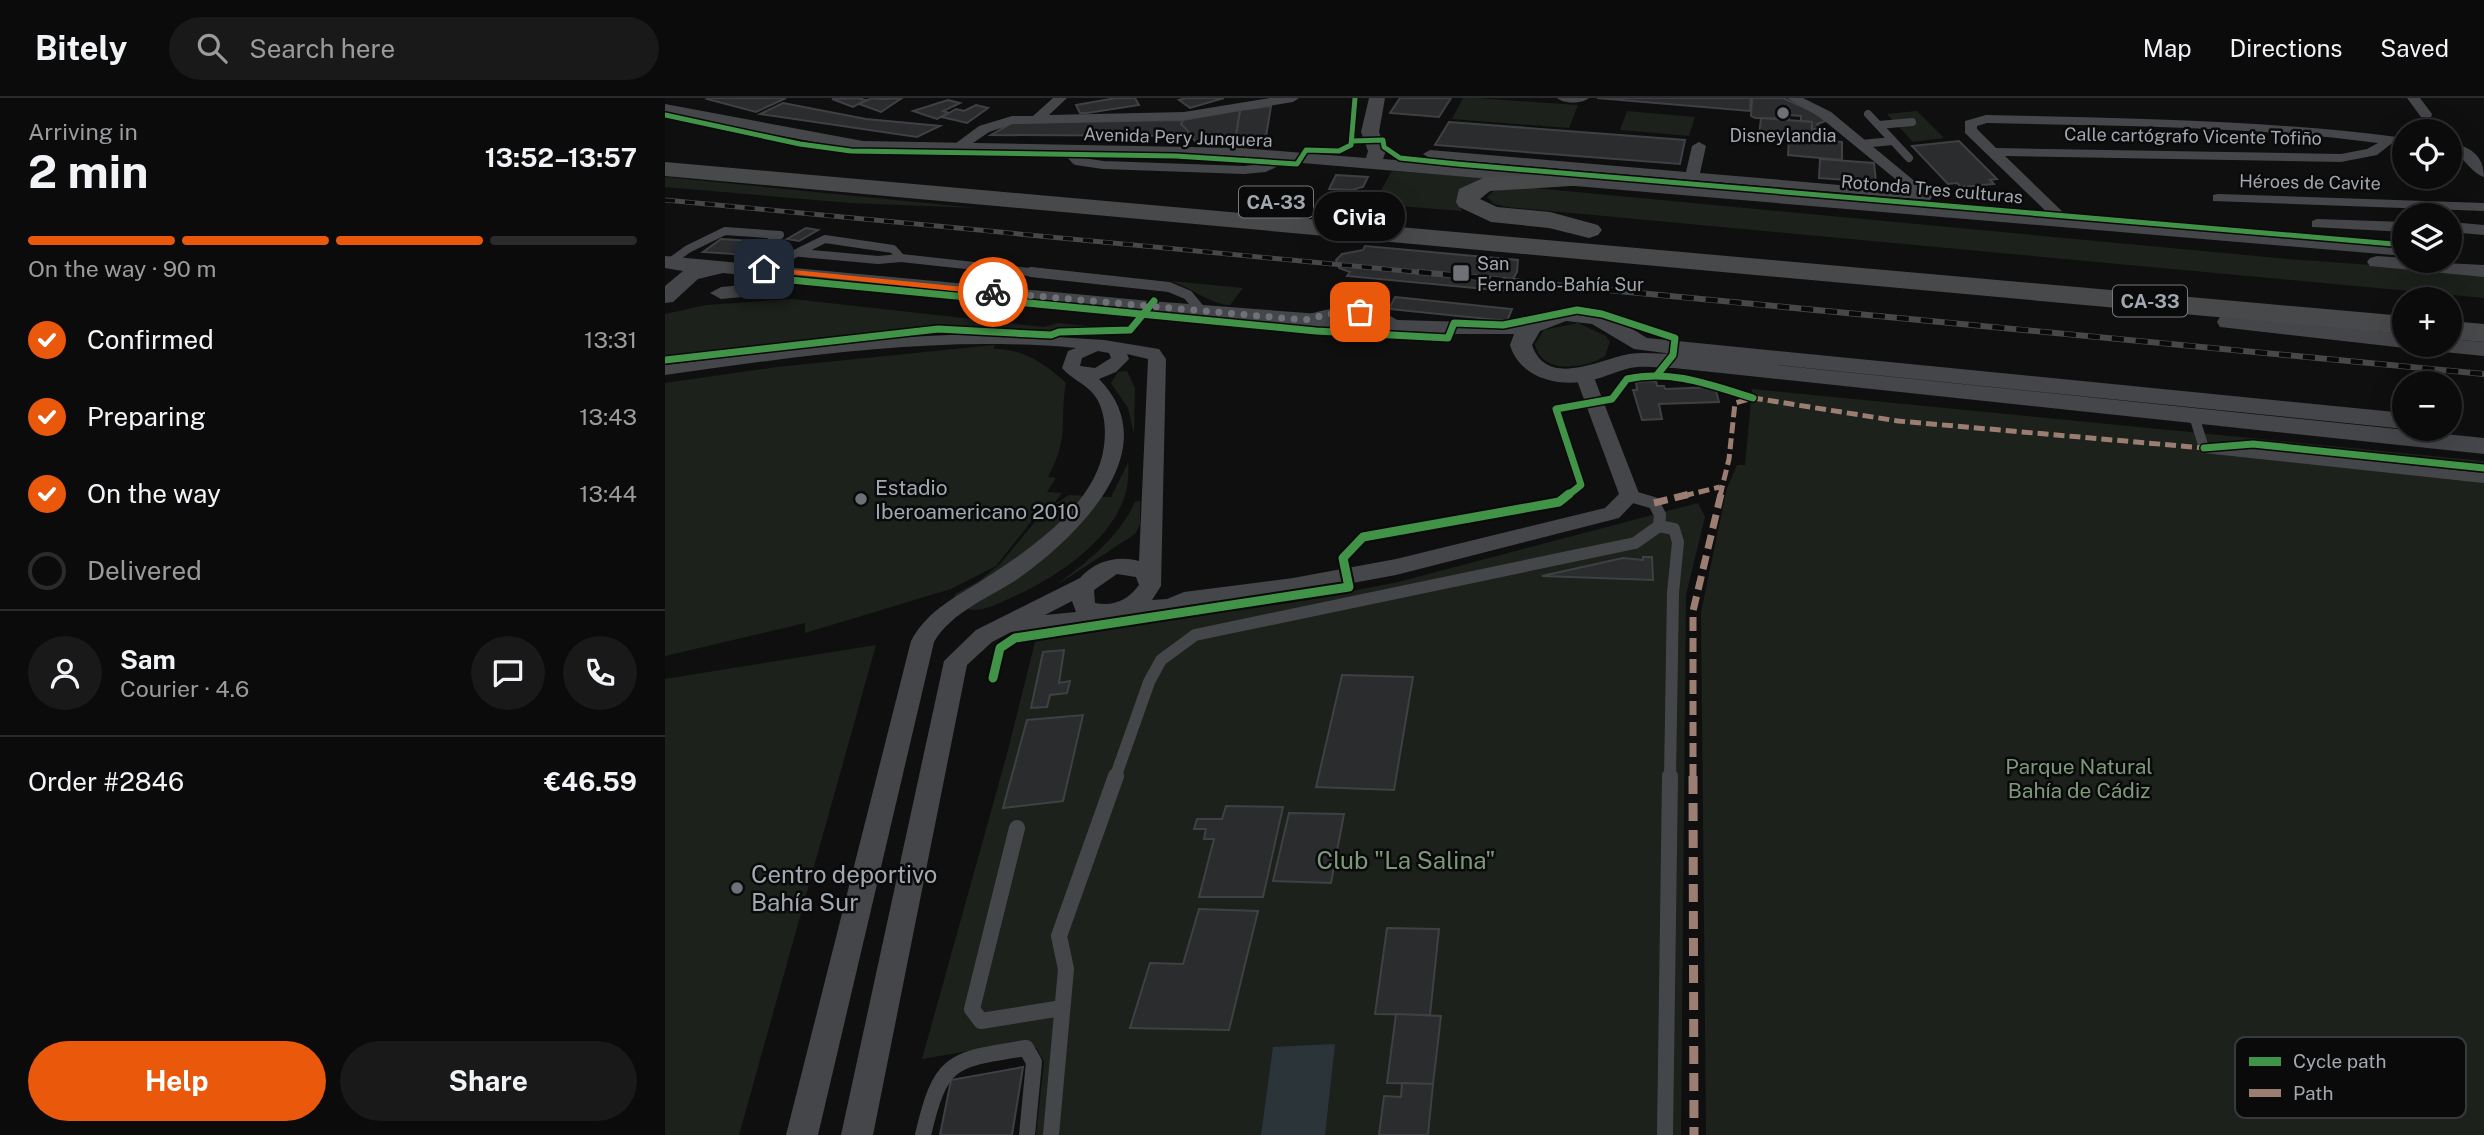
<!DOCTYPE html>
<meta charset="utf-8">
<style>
body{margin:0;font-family:"Public Sans",sans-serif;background:#19191a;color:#f1f3f6;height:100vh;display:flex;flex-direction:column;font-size:26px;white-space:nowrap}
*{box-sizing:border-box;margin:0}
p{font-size:23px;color:#9a9b9d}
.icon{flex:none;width:38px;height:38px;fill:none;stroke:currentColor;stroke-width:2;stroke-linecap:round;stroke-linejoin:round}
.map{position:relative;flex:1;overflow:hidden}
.details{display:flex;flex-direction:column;background:#0b0b0c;width:665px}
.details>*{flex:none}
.fabs{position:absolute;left:1727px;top:21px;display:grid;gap:14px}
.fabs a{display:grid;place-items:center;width:70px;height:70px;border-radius:50%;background:#0b0b0c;box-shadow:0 7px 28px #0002,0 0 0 2px #2b2b2d;font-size:35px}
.pin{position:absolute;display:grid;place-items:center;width:60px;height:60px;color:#fff;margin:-30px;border-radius:14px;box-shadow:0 4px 10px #0006}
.courier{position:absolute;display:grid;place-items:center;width:70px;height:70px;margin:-35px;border:5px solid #ea580c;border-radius:50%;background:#fff;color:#222;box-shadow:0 2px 9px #0007}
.bubble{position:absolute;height:49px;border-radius:24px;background:#0b0b0c;box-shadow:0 7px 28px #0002,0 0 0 2px #2b2b2d;font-size:23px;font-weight:700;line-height:49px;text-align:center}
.head em{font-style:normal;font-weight:700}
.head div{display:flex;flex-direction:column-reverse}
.head{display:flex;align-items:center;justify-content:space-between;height:119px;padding:0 28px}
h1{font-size:46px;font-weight:700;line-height:52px}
.bar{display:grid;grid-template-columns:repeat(4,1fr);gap:10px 7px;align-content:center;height:84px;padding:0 28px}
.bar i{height:9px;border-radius:5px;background:#2b2b2d}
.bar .active{background:#ea580c}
.bar p{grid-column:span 4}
.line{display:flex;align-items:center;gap:18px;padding:0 28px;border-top:2px solid #2b2b2d}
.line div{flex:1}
.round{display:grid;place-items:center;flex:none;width:74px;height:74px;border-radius:37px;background:#19191a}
ol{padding:0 28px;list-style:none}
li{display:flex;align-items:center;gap:21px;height:77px}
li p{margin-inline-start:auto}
li .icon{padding:7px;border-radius:50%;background:#ea580c;color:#fff;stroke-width:4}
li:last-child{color:#9a9b9d}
li i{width:38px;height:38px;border:4px solid #2b2b2d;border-radius:50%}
.button{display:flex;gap:14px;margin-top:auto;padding:14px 28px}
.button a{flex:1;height:80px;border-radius:42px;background:#ea580c;color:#fff;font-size:28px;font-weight:700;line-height:80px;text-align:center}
.button a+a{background:#19191a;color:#f1f3f6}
header{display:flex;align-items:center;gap:42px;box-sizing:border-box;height:98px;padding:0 35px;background:#0b0b0c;border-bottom:2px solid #2b2b2d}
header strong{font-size:33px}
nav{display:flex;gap:38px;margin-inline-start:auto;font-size:24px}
.search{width:490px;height:63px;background:#19191a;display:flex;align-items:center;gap:18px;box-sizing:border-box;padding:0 24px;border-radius:38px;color:#9a9b9d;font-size:26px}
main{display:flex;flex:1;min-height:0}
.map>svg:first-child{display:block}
</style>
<header>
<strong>Bitely</strong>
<div class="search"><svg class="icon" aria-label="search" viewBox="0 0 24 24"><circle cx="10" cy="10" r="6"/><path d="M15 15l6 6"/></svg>Search here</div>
<nav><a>Map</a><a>Directions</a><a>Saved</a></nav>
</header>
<main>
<section class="details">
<div class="head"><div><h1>2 min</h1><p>Arriving in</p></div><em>13:52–13:57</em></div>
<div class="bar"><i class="active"></i><i class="active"></i><i class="active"></i><i></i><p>On the way · 90 m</p></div>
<ol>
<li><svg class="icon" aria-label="check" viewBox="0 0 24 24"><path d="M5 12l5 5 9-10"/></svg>Confirmed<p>13:31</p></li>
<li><svg class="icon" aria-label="check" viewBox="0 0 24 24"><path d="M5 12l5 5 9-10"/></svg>Preparing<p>13:43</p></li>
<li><svg class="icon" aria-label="check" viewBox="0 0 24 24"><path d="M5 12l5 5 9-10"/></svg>On the way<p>13:44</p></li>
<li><i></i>Delivered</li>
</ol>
<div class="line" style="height:126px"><a class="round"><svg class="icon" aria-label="person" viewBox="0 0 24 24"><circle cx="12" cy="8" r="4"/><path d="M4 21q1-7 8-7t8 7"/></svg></a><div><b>Sam</b><p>Courier · 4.6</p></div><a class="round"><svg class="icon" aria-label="chat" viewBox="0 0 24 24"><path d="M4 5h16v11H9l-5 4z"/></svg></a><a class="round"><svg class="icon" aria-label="phone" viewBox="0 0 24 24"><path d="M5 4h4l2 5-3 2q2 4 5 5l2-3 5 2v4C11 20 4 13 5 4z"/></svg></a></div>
<div class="line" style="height:91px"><div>Order #2846</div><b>€46.59</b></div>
<div class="button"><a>Help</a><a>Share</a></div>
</section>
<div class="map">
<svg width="1819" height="1037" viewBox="0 0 1819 1037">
<rect width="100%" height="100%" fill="#0f0f10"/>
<g fill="#1c211c">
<path d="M798,0H810L913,7L904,30L787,21Z"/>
<path d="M962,13L1030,19L1024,38L955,32Z"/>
<path d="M1252,13L1279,40L1248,44L1222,16Z"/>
<path d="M727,73L837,81L793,103L797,113L708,106Z"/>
<path d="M0,79L312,110L185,105L0,89Z"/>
<path d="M858,89L1623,161L1819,175V200L842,109L829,106L822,99L829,93Z"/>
<path d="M505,183L578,190L565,207C544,206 526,189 505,183Z"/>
<path d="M127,201L379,229L393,225L453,231L389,232L385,235L309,229L267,230L0,260V216L41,207Z"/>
<path d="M913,225L941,238L945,244L940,258C920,271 876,277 870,246L879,232Z"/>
<path d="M329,247V251C357,250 382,267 401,285C394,324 405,339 383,379L391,380L382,394L397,395L388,407L376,411L331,468L286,491L140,535V525L0,558V285L112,269Z"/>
<path d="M462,273L470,290L469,336L463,310L446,285L453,274Z"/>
<path d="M1087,291L1819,363V1037H1041L1036,514L1062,390L1072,367H1080Z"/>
<path d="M463,365C470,428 400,475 350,498C338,503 323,512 309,512C302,512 294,508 288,506L290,496L314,483L335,466L379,413L404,397L446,399Z"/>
<path d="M475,403V426L470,436L392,487C423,462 453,441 470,404Z"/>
<path d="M1033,405L1040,419L1021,497L1016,1037H371L379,964L372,951L361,943L257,961L342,656L371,540L631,504L733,484Z"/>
<path d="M211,547L74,1037H0V581Z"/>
</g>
<path fill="#2b3438" d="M670,946L660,1037H596L608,949Z"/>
<g fill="#2b2c2e" stroke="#3f4043" stroke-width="2">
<path d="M121,0L91,14L42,1L44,0Z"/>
<path d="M198,0L196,1L201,2L188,9L167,1Z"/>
<path d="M207,0L217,1L237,0L216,14L194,6Z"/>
<path d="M451,0H470L474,7L422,15H415L411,7Z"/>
<path d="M521,0H559L525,10L514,2Z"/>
<path d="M735,0H786L774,19L725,15Z"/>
<path d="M932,0H1086L1085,13Z"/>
<path d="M1087,0H1118L1147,13L1161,23L1152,26L1158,31H1147V24L1136,23V18L1124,17V21L1090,20L1086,18Z"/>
<path d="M283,2L295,5L278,13L284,15L272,21L248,13Z"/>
<path d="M118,5L201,21L275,28L252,39L95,16Z"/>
<path d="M311,7L323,10L302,25L277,19L291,11L299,13Z"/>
<path d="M606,8L600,45L570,43L575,12Z"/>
<path d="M575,12L570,43H530L516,26L518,22Z"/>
<path d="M1096,20L1147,24V41L1094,37Z"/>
<path d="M518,22L516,26L528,38L326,37L347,25Z"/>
<path d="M784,24L1020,42L1015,66L770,47Z"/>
<path d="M1124,40L1177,44V62L1123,57Z"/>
<path d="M1294,43L1332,81L1325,82L1329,86L1296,89L1292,85L1283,86L1247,48Z"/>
<path d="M1155,61L1209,65L1211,84L1154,80Z"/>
<path d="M671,77L703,79L698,89L687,92L664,91Z"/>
<path d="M141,130L153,132L134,143L122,141Z"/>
<path d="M56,141L116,145L100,158L38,154Z"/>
<path d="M700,148L853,162L852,174L841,193L682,178L685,174L674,170L671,162L677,156L698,152Z"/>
<path d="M730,199L847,211L842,223L724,211Z"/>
<path d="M677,200L713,203L709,211L672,207Z"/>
<path d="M991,283L992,288H999L1000,291L1050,289L1054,304L994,306L997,321L977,322L968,292H972L971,284Z"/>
<path d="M978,459H987L988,482L877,478L958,460L978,462Z"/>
<path d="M399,552L394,585L405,583L402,595L385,597L382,609L366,610L378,554Z"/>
<path d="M677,577L748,579L729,692L651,689Z"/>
<path d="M418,617L398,703L338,710L362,622Z"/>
<path d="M561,708L618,709L598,799H534L549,741H539L541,731H529L532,721H557Z"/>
<path d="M624,715L679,716L666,785L608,783Z"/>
<path d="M534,811L593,813L564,932L465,930L485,865L518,866Z"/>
<path d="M722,830L774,831L765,917L710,916Z"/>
<path d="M731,916L776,918L768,986L722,985Z"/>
<path d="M358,969L347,1037H275L286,982Z"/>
<path d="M737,985L768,986L763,1037H714L719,998L736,999Z"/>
</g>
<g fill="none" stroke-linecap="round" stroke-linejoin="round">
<g stroke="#454649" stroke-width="8">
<path d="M1203,16L1244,60"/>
<path d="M1214,27L1247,24"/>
<path d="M1196,46L1228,43"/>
<path d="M401,52L411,63L438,67L579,72L600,70L623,59"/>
<path d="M136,155L213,162L236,160"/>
<path d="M5,164L23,151L60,133L115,137L69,170"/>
<path d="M99,171L160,141L228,151L236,160L382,176"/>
</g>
<g stroke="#454649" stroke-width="10">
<path d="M366,174L504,189L523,197L537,214"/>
<path d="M645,221C677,211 706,209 734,229"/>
<path d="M1529,318L1539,350L1819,380"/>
</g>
<g stroke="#454649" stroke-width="12">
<path d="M965,398L989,405L995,417L994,428"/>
<path d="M450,680L484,584L496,562L530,537L970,445L994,428L1009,431L1013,444L1008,495L1005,680"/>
</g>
<g stroke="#454649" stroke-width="16">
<path d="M352,730L307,911L316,923L397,910"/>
<path d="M258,1037C276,960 287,962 361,950L369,964L362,1037"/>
<path d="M386,1037L401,871L394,838L451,678"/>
<path d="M1000,1037L1005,678"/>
</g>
<g fill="#454649" fill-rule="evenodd">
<path d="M388,0H402L384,17L519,14L605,0H634L628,4L519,22L348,26L324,34L295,54L283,51L314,28L347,18H368Z"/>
<path d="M892,0H924C917,6 899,6 892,0Z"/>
<path d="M1122,0H1138L1166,14L1264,95L1267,99L1265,102L765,60L758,56L765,52L1021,74L1027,48L1034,44L1041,48L1035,75L1245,93L1156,20Z"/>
<path d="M1742,0H1755L1767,16L1766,19H1756Z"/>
<path d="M1321,17C1461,20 1601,22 1740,40V48L1726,46L1712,57L1676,64L1340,58L1404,120L1407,123L1399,128L1394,126L1300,35V23ZM1322,25C1452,28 1584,28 1713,45L1702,51L1676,56L1331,50L1312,31V28Z"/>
<path d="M1785,44C1805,49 1819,57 1819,79C1805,74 1800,59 1785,53Z"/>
<path d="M1553,96L1819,105V113L1548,103V97Z"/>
<path d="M1652,121L1740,124V134L1647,129V123Z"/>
<path d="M1785,124L1819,127V137L1785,134Z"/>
<path d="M328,235L439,242L494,251L501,261L496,488L487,502L502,501L519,494L628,480L731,461L940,410L954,396L910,277L919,272L928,277L975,398L954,420L731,477L628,496L524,510L506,517L353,537L346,534L327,544L302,567L208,1037H176L279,563L311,532L415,480C430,463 452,457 474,463L483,261L462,256L464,261L451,274L434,281C503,351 413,438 354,480C326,499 287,513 269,544L153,1037H121L246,543C264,510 292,499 322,479C367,450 432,405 439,348C441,332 440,315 432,301C423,286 407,282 397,270L403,253L411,250C274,237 136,258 0,277V267L219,240ZM433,253L444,255L446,260L430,270L415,268L417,260ZM452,476L471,479L474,487C463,502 448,509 430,505L429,492ZM407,503L411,514L380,517Z"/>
</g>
<g fill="#454649" fill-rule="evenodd">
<path d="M704,0H720L714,34L721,53L718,61L1740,146V158L577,60L198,53L0,16V6L198,43L577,50L701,60L703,53L696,34Z"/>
<path d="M0,158L485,203L734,222L835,225L889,212L913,210L943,216L982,240L1740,315V331L1073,263L1819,340V356L1009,270C995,270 979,267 965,270C952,273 940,279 928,282C896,290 855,281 845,247L849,236H734L485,217L58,175L33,181L8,204L0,205V188L18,173L0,170ZM901,223L927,226L969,251L1008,256C994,256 979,254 964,256C935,261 882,291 867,247L875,233Z"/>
<path d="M1712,158L1740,160V163L1819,167V179L1705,168L1702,164L1705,160Z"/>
<path d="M111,184L119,185L122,190L119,195L56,201L45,195L56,189Z"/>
<path d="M1563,217L1740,236V247H1749L1740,250L1555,229L1552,224L1555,219Z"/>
<path d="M1785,241L1819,244V258L1779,254L1768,247H1785Z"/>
</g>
<g fill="#47494a" fill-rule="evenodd">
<path d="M0,64L1740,218V236L0,78Z"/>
<path d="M912,75L921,77L924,82L921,87L825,93L815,101L832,109L885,114L933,127L937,132L933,137L924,140L884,130L826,124L794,109L791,104L794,91L820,79Z"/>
<path d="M1785,223L1819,226V244L1785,241Z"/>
</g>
<g stroke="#47484a" stroke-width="5">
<path id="rail-far1" d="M0,102L772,176"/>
</g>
<g stroke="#47484a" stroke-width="6">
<path id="rail" d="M754,174L1819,276"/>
</g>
<use href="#rail-far1" stroke="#0a0a0b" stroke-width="3.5" stroke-dasharray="10" stroke-linecap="butt"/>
<use href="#rail" stroke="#0a0a0b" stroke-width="4.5" stroke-dasharray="12" stroke-linecap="butt"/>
<g stroke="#9b7d72" stroke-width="5" stroke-dasharray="11 5" stroke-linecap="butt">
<path d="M1018,398L1055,389"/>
<path d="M1055,398L1064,361L1070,305L1088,300L1233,323L1539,350"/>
</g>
<g stroke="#9b7d72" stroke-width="7" stroke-dasharray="14 7" stroke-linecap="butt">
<path d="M989,405L1025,396"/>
<path d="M1028,680V513L1056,396"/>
</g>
<path stroke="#9b7d72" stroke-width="9" stroke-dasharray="18 9" stroke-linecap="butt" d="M1028,678L1029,1037"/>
<g stroke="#0a0a0b" stroke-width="8">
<g id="cycleway-far2">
<path d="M0,17L135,46L186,53L511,58L632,66L641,52L674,53L686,47L690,0"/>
<path d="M687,43L718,42L719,49L735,60L792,66L1740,147"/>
</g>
</g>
<g stroke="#0a0a0b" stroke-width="10">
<g id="cycleway-far1">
<path d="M76,180L95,179L651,233L783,240L789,225L838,227L912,212L937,216L1010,240L1008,257L992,277"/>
<path d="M0,262L273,231L386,237L394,234L465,232L489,203"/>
<path d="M1539,350L1588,346L1819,370"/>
<path d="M902,398L916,387L891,311L947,301L962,281C1006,271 1046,287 1088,300"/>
</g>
</g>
<g stroke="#0a0a0b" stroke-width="13">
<path id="cycleway" d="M328,580L335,550L350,540L684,489L678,460L698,439L894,404L904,396"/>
</g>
<use href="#cycleway-far2" stroke="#419447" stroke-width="5"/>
<use href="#cycleway-far1" stroke="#419447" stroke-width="7"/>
<use href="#cycleway" stroke="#419447" stroke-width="9"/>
</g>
<path fill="#ea580c" d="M99,169L328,192L332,194L328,197L96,173Z"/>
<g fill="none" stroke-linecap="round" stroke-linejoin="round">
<path stroke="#6e7278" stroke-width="7" stroke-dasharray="0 12.6" d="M328,194L640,222L677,213L695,214"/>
</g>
<g fill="#6e7278" stroke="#0a0a0b" stroke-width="2.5">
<circle cx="1118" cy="15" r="7"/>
<rect x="787" y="166" width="18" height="18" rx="3.5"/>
<circle cx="196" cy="401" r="7"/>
<circle cx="72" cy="790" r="7"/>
</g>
<g text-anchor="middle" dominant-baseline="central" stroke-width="5" stroke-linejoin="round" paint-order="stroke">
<g font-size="18" fill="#a1a8b0" stroke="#0a0a0b">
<text x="1118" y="37">Disneylandia</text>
<text x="812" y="165" text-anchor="start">San<tspan x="812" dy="21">Fernando-Bahía Sur</tspan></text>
</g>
<g font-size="18" fill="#a1a8b0" stroke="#0a0a0b">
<text transform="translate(1528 38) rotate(1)">Calle cartógrafo Vicente Tofiño</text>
<text transform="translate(513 39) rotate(2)">Avenida Pery Junquera</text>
<text transform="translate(1645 84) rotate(1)">Héroes de Cavite</text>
<text transform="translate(1267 91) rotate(5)">Rotonda Tres culturas</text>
</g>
<g fill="#0a0a0b" stroke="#74797e" stroke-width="2">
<rect x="574" y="88.5" width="74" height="31" rx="5"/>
<rect x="1448" y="187.5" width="74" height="31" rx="5"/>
</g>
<g font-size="19" font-weight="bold" fill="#a1a8b0">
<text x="611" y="104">CA-33</text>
<text x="1485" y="203">CA-33</text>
</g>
<g font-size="21" fill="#a1a8b0" stroke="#0a0a0b" text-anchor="start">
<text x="210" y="389">Estadio<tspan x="210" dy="24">Iberoamericano 2010</tspan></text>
</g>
<g font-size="21" fill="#7d997a" stroke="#0a0a0b">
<text x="1414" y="668">Parque Natural<tspan x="1414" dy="24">Bahía de Cádiz</tspan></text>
</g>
<g font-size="24" fill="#7d997a" stroke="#0a0a0b">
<text x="741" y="762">Club "La Salina"</text>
</g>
<g font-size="24" fill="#a1a8b0" stroke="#0a0a0b" text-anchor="start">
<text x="86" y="776">Centro deportivo<tspan x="86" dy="28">Bahía Sur</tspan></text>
</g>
</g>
<rect x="1570" y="939" width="231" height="81" rx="10" fill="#0a0a0b" stroke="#37393d" stroke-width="2"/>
<rect x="1584" y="959" width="32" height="9" fill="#419447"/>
<rect x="1584" y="991" width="32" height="8" fill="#9b7d72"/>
<g font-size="19" fill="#a1a8b0">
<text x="1628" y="970">Cycle path</text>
<text x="1628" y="1002">Path</text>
</g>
</svg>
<div class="fabs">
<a><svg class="icon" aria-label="locate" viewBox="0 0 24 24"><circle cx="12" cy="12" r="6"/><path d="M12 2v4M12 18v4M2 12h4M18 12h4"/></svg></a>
<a><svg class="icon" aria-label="layers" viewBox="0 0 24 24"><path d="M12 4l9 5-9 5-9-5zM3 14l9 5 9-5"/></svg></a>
<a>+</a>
<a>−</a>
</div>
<div class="pin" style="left:695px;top:214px;background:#ea580c"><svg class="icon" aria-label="bag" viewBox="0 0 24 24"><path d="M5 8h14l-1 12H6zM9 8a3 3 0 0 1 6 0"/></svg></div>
<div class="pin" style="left:99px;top:171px;background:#1f2937"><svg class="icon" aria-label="home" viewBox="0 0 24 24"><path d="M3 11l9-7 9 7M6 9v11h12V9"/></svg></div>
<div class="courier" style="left:328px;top:194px"><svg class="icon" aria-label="bike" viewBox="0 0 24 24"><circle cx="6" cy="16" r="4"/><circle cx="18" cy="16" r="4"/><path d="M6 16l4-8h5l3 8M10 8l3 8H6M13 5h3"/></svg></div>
<div class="bubble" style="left:649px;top:94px;width:91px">Civia</div>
</div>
</main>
